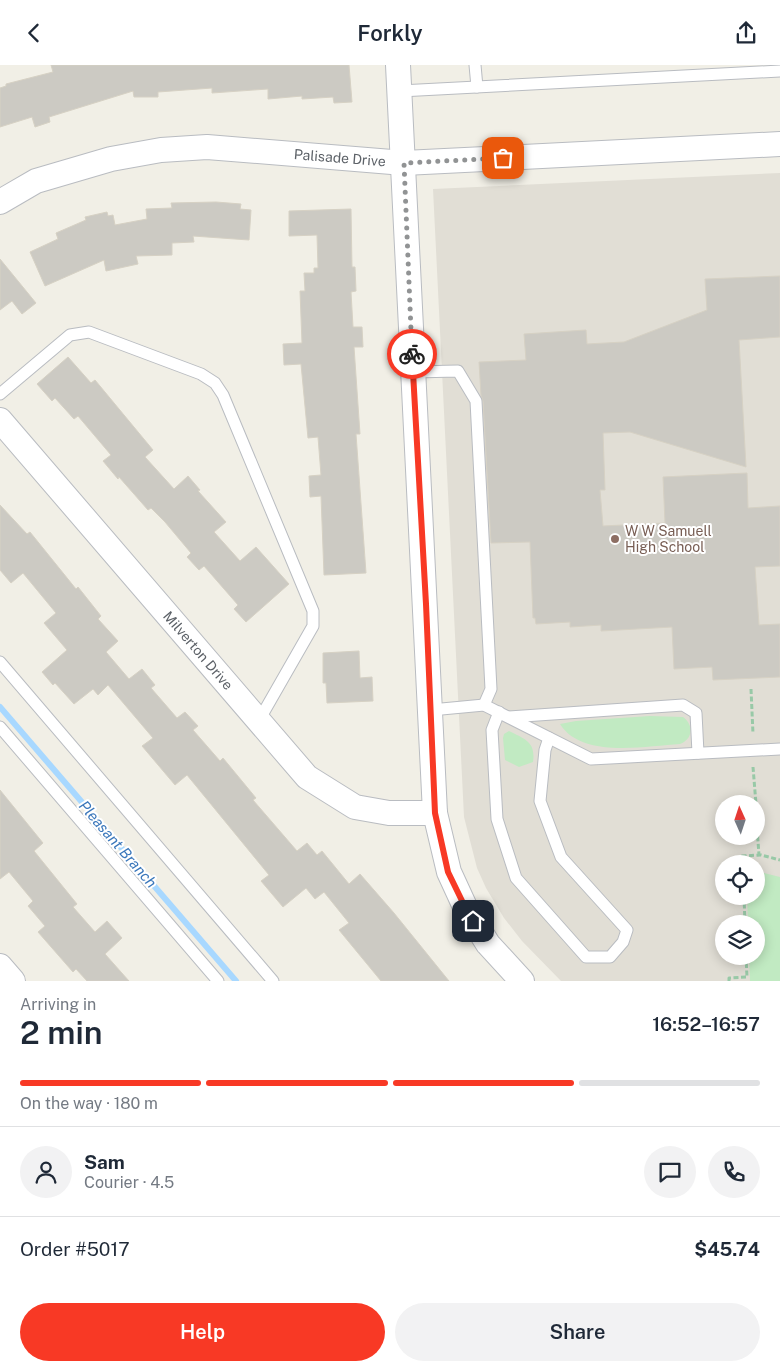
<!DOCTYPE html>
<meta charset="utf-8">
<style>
body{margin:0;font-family:"Public Sans",sans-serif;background:#f2f2f3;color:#1f2937;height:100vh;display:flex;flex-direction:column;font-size:19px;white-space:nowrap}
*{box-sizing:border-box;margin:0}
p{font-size:16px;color:#747a83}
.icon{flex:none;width:28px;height:28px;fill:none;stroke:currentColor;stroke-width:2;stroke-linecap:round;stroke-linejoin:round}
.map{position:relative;height:916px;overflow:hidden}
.drawer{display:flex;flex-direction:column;background:#fff;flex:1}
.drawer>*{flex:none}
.needle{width:32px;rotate:357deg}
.tools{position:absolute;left:715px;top:730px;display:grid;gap:10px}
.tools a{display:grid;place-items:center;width:50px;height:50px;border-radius:50%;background:#fff;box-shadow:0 2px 12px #0003;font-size:25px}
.pin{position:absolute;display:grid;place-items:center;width:42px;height:42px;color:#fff;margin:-21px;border-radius:10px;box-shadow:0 2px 8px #0006}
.courier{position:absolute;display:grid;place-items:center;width:50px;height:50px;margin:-25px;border:4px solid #f83925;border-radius:50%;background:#fff;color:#222;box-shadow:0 1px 6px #0007}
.overview em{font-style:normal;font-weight:600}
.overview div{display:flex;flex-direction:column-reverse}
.overview{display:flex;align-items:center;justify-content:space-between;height:85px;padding:0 20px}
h1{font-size:32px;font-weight:600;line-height:38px}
.bar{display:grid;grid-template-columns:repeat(4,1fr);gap:8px 5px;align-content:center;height:60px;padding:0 20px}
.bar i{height:6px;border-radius:4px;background:#e0e1e3}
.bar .selected{background:#f83925}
.bar p{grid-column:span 4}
.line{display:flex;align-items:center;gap:12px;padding:0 20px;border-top:1px solid #e0e1e3}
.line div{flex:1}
.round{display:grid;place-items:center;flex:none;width:52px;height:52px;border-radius:26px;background:#f2f2f3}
.action{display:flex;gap:10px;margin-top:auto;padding:10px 20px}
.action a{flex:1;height:58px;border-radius:30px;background:#f83925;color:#fff;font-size:20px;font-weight:600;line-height:58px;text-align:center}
.action a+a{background:#f2f2f3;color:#1f2937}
header{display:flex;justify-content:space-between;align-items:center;height:65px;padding:0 20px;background:#fff;font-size:22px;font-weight:600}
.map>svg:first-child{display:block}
</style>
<header><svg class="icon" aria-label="back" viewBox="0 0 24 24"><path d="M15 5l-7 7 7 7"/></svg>Forkly<svg class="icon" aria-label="share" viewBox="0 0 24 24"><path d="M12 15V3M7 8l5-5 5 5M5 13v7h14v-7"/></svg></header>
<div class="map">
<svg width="780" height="916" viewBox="0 0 780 916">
<rect width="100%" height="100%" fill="#f1efe6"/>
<path fill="#e1ded5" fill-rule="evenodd" d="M780,108V916H561L522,876L504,853L486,823L477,803L464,752L433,124ZM724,739H756V771H724ZM724,799H756V831H724ZM724,859H756V891H724Z"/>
<g fill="#c1eac2">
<path d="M650,651L683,652C694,660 693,674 680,679C645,681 582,694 560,659L576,656Z"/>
<path d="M509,666C525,674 536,677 533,697L519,702L505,695L503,673L504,669Z"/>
<path d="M756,806L780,812V916H750L749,891H756V859H748L747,831H756Z"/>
</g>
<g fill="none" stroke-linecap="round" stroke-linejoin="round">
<path stroke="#a8d8ff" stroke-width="6" d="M0,642L236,916"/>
</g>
<g fill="#cccac3" stroke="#d6d1c4">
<path d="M51,0H349L352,37L334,38L333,32L302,34V31L268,34V24L212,28V23L158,27V32H134L133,26L49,52L50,57L35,62L32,52L0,62V23L6,21V19L53,7Z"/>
<path d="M216,137L241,139L240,144L251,145L249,175L193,171L194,177L172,178V190L136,191L138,199L106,206L104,195L45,221L30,187L58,174L56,168L86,155L85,152L107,147L108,151L113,150L115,160L147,154L146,144L172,143L171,138Z"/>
<path d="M351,144L352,202H355L356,226L351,227L353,262H362L363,282H354L360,369H356L366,508L324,510L321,431L310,432L309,411L321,410L318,372L308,373L301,299L284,300L283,279L302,278L300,226H305L304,208H314V203H318L317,170L289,171V146Z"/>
<path d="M0,194L36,238L22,249L12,236L0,245Z"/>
<path d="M780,211V272L739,275L746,402L630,367L603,368L605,425H600L603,461L665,458L663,412L747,408L748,443L780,441V501L755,502L759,560L780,559V612L713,615L712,602L674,604L672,562L601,566V560L570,562V557L536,559L535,553H533L530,477L491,478L483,336L481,330L479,297L526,295L524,269L586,265L587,279L624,277L707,245L705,214Z"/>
<path d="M68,292L91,318L95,315L153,385L145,392L174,424L188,411L200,425L198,426L226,457L214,467L240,496L256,482L289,519L246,557L234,544L238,540L204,501L199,505L187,492L191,488L165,457L151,443L148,445L119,412L118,414L103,396L111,390L78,351L74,354L55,333L52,336L37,319Z"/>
<path d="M0,440L27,469L30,467L76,524L78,522L101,551L98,554L118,576L106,587L129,614L142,604L155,620L151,623L177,653L185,647L198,661L193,665L220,696L223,693L256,733L253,735L297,786L307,778L317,790L322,786L349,819L360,809L394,848L449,916H381L339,865L349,858L324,827L315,834L306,823L283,842L261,816L269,810L187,710L175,720L142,681L153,673L108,620L98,630L93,624L74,639L55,618L53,620L42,607L67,585L44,558L56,548L23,508L11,518L0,505Z"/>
<path d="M359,586L360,613L372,612L373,636L327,638L326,618H323V588Z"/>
<path d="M0,725L43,778L34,786L77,839L73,842L95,867L107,856L122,873L105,889L129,916H87L76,904L73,907L38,867L45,861L28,841L33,836L9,807L0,814Z"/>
</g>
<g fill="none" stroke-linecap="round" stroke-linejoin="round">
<g stroke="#b9bcc1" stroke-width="13">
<g id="lane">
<path d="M475,0L477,22"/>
<path d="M400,26L780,6"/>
<path d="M413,307L458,306L476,336L491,624L484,640"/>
<path d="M0,329L70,270L89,267L201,309L215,318L223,330L313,546V561L258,657"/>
<path d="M0,597L273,916"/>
<path d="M431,645L484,640L591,694L780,684"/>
<path d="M499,647L492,665L497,754L516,813L586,892H610L623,877L627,865L561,792L540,736L545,685L549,673"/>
<path d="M509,652L683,640L696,648L698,688"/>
<path d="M0,662L218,916"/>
</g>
</g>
<g stroke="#b9bcc1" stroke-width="26">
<g id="street">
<path d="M398,0L435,748L449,807L466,844L488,879L522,916"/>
<path id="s1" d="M0,137L36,116L111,94L161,85L207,82L404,98L780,79"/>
<path id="s2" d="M0,355L307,712L355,742L389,748H435"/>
<path d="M0,901L13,916"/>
</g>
</g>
<g stroke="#98c9a7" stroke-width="3" stroke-dasharray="5 2.5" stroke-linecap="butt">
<path d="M751,624L753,669"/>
<path d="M753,702L756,739"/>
<path d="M756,749L759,790"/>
<path d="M742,799V791L761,790L780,795"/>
<path d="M744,831L745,859"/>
<path d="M729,916V913L747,912L746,891"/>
</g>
<use href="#lane" stroke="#fff" stroke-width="11"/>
<use href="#street" stroke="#fff" stroke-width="24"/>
</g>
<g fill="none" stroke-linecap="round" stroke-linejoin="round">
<path stroke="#919394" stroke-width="5" stroke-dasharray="0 9" d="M412,289L404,98L503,93"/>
<path stroke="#f83925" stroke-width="6" d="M412,289L426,539L435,748L448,807L466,844L473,856"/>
</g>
<circle fill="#8d6e63" stroke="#fff" stroke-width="2" cx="615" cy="474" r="5"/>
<g text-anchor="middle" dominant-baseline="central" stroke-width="4" stroke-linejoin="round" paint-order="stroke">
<g font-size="14" fill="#5d6268" stroke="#fff">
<text stroke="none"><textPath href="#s1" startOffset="350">Palisade Drive</textPath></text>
<text stroke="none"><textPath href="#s2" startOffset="304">Milverton Drive</textPath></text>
</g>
<g font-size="14" fill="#785e54" stroke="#fff" text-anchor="start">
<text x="625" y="466">W W Samuell<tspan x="625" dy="16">High School</tspan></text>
</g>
<g font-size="15" font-style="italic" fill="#3a77bb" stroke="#fff">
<text transform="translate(118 779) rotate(49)">Pleasant Branch</text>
</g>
</g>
</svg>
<div class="tools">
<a><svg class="needle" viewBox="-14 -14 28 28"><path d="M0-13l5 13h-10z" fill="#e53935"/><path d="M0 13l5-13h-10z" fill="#747a83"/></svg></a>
<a><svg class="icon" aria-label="locate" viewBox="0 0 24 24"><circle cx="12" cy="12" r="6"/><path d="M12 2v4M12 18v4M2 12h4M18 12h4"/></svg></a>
<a><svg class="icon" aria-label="layers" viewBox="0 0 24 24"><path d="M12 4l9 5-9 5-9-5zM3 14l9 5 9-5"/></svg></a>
</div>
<div class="pin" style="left:503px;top:93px;background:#ea580c"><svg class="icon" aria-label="bag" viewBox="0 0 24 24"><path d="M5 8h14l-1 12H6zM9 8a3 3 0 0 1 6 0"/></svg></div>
<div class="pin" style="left:473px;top:856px;background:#1f2937"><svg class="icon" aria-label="home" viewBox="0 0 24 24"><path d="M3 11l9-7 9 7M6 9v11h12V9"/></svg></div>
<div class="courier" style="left:412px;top:289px"><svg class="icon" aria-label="bike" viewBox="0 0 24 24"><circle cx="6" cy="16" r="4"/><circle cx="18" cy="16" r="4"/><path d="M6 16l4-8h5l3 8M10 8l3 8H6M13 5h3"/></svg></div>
</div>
<section class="drawer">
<div class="overview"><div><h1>2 min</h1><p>Arriving in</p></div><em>16:52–16:57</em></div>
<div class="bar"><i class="selected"></i><i class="selected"></i><i class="selected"></i><i></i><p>On the way · 180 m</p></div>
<div class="line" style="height:90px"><a class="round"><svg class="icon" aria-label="person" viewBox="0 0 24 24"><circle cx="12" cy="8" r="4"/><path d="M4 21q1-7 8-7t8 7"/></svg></a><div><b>Sam</b><p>Courier · 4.5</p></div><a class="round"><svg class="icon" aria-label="chat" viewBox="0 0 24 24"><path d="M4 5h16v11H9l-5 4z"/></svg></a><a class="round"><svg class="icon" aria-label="phone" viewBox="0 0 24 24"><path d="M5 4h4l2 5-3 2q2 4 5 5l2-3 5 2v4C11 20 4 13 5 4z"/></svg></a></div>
<div class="line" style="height:65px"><div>Order #5017</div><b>$45.74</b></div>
<div class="action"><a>Help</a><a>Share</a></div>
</section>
